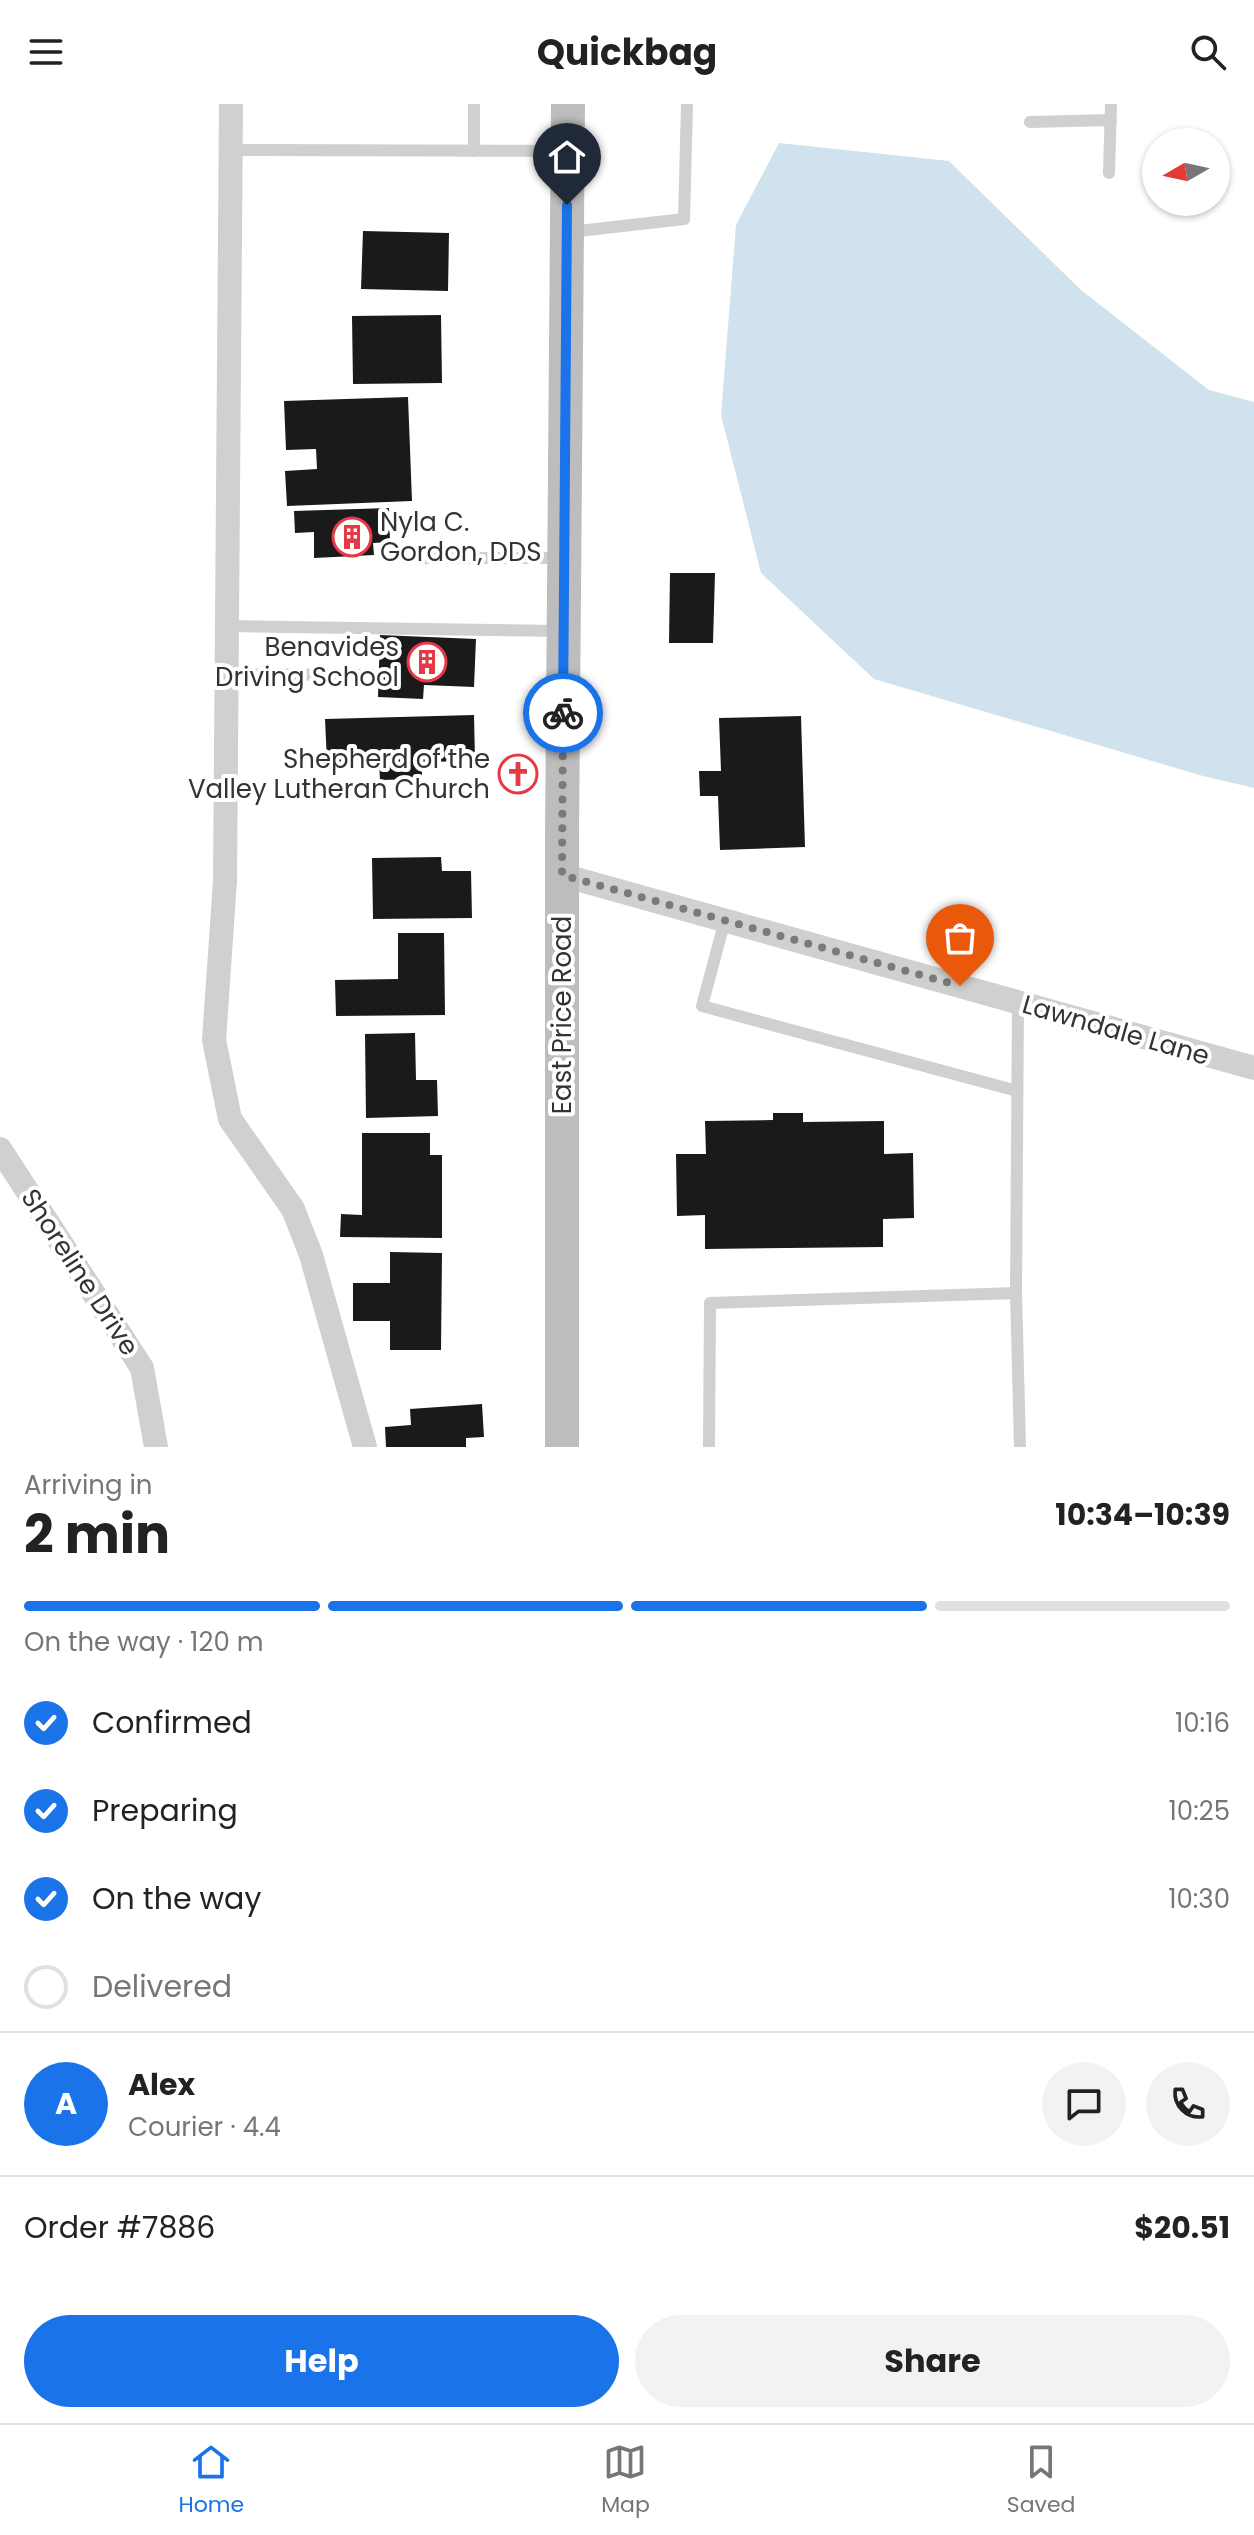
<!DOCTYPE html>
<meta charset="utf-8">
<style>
body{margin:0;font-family:Poppins,sans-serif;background:#f2f2f2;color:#222;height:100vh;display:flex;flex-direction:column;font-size:30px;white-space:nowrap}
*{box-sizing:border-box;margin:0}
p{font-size:26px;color:#767676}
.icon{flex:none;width:44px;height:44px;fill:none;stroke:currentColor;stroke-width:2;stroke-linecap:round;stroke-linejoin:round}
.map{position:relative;height:1343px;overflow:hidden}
.sheet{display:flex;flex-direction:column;background:#fff;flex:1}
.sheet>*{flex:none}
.needle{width:52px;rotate:261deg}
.controls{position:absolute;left:1142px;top:24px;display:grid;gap:16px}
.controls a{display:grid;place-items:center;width:88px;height:88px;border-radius:50%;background:#fff;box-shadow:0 2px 6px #0004;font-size:40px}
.pin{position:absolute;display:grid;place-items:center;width:68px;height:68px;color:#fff;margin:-82px -34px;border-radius:50% 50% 50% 0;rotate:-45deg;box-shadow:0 0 8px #0007}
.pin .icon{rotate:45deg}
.courier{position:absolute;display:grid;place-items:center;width:80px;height:80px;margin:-40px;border:6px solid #1a73e8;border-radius:50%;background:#fff;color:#222;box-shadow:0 2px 10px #0007}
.head em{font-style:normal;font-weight:700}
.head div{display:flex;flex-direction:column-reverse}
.head{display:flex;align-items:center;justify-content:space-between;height:136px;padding:0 24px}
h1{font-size:52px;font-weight:700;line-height:60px}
.bar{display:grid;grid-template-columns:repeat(4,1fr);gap:12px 8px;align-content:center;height:96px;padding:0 24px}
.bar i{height:10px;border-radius:6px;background:#e0e0e0}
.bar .selected{background:#1a73e8}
.bar p{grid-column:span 4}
.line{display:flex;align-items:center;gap:20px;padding:0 24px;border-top:2px solid #e0e0e0}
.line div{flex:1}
.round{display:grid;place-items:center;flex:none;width:84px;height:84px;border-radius:42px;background:#f2f2f2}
ol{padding:0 24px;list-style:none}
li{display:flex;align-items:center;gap:24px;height:88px}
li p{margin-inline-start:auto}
li .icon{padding:8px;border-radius:50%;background:#1a73e8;color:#fff;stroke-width:4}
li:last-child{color:#767676}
li i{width:44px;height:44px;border:4px solid #e0e0e0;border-radius:50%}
.action{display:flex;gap:16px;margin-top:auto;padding:16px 24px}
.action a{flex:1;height:92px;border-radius:48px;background:#1a73e8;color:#fff;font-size:32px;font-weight:700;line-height:92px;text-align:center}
.action a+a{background:#f2f2f2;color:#222}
header{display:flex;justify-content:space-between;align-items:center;height:104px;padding:0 24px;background:#fff;font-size:36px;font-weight:700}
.tab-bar{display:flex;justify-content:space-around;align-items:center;height:112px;border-top:2px solid #e0e0e0;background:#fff;font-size:22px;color:#767676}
.tab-bar a{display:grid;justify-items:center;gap:4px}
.tab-bar .selected{color:#1a73e8}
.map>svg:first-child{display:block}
</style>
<header><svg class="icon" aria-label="menu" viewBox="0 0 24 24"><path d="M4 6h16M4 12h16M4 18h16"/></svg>Quickbag<svg class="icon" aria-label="search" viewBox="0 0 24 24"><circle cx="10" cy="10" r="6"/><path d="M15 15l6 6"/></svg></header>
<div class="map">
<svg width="1254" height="1343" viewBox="0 0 1254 1343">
<rect width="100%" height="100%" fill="#fff"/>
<path fill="#cfe2ee" d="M779,39L949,57L1081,186L1209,286L1254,298V684L1203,672L874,575L761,469L721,311L736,121Z"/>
<g fill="#1a1a1a">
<path d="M363,127L449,129L448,187L361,185Z"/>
<path d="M441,211L442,279L353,280L352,212Z"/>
<path d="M408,293L412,397L287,402L285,367L317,365L316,345L286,346L284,297Z"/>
<path d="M389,404L390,438L373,439L374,451L314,454V428L295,429L294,407Z"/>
<path d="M670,469H715L713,539H669Z"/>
<path d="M380,531L476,535L474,583L424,581L423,595L378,593Z"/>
<path d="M474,611L475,657L422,658V675L380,676L379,657L327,658L325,615Z"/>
<path d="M801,612L805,743L720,746L718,692H700L699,667H721L719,614Z"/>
<path d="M441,753L442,767H471L472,814L373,815L372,754Z"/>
<path d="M398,829H444L445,911L336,912L335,876L398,875Z"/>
<path d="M415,929L416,976H437L438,1012L366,1014L365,930Z"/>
<path d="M773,1009H803V1018L884,1017V1050L913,1049L914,1114L883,1115V1143L705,1145V1111L677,1112L676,1050H706L705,1017L773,1016Z"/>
<path d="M362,1029H430V1051H442V1134L340,1133L341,1110L362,1111Z"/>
<path d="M390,1148L442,1149L441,1246H390V1217H353V1179H390Z"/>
<path d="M482,1300L484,1333L466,1334V1343H386L385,1323L411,1321L410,1305Z"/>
</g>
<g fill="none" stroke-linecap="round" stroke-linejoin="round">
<g stroke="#d0d0d0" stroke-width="12">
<path d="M1030,18L1111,16"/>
<path d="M231,46L564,47"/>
<path d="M474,47V0"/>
<path d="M1109,69L1111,0"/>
<path d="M570,128L684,115L687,0"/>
<path d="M424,454H561"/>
<path d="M227,522L560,527"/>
<path d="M227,570L360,571"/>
<path d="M725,816L702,902L1017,987"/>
<path d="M1016,1189L1018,898"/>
<path d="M709,1343L710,1199L1016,1189L1020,1343"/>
</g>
<g stroke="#d0d0d0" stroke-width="24">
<path d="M231,0L225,777L214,936L230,1015L293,1105L311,1151L365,1343"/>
<path d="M562,771L1254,964"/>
<path d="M0,1045L142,1264L156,1343"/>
</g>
<path stroke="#bdbdbd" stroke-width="34" d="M562,1343V732L568,0"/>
</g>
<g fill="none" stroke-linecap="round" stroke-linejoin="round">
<path stroke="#7a7a7a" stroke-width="8" stroke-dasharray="0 14.4" d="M563,609L562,771L960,882"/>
<path stroke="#1a73e8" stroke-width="10" d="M563,609L567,101"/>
</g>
<defs>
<g id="building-ring" transform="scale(2)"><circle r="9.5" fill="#fff" stroke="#e63946" stroke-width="1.5"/><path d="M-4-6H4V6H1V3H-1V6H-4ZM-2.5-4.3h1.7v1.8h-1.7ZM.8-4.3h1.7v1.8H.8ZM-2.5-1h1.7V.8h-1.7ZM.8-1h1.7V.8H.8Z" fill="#e63946"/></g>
<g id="church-ring" transform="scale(2)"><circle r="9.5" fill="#fff" stroke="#e63946" stroke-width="1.5"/><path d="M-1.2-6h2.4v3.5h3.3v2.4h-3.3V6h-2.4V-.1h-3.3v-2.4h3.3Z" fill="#e63946"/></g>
</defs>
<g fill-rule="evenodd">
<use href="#building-ring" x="352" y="433"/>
<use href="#building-ring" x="427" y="558"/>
<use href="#church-ring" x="518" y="670"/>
</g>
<g text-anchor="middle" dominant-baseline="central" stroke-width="8" stroke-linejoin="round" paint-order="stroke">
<g font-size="26" fill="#333" stroke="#fff" text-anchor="end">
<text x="380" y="418" text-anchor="start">Nyla C.<tspan x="380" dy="30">Gordon, DDS</tspan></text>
<text x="399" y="543">Benavides<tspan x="399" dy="30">Driving School</tspan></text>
<text x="490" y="655">Shepherd of the<tspan x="490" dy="30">Valley Lutheran Church</tspan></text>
</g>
<g font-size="26" fill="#333" stroke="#fff">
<text transform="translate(562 911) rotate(-90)">East Price Road</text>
<text transform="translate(1116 926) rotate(16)">Lawndale Lane</text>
<text transform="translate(80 1168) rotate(57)">Shoreline Drive</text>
</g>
</g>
</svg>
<div class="controls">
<a><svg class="needle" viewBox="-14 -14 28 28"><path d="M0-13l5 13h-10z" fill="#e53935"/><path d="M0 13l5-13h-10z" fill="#767676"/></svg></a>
</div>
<div class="pin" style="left:960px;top:882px;background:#ea580c"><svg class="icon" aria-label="bag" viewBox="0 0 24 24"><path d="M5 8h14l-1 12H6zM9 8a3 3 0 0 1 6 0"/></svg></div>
<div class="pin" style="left:567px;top:101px;background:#1f2937"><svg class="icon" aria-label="home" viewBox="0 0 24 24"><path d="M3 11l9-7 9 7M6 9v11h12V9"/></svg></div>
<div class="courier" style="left:563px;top:609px"><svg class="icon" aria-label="bike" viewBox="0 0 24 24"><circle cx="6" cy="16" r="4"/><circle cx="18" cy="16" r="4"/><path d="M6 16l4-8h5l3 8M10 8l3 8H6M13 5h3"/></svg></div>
</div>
<section class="sheet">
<div class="head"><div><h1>2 min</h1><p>Arriving in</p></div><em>10:34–10:39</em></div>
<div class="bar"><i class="selected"></i><i class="selected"></i><i class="selected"></i><i></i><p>On the way · 120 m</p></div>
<ol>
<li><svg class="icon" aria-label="check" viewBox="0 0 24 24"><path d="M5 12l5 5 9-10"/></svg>Confirmed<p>10:16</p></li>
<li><svg class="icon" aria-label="check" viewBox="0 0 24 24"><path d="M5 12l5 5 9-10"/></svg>Preparing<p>10:25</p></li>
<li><svg class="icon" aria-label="check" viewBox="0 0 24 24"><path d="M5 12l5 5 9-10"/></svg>On the way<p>10:30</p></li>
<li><i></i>Delivered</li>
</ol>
<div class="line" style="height:144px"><b class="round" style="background:#1a73e8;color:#fff">A</b><div><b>Alex</b><p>Courier · 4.4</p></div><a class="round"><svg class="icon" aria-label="chat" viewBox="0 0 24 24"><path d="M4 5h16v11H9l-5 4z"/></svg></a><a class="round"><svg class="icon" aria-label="phone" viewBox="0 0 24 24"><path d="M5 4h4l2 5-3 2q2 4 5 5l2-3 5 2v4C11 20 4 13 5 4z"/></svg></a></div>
<div class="line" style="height:104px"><div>Order #7886</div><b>$20.51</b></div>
<div class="action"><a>Help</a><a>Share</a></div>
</section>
<nav class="tab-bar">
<a class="selected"><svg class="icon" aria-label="home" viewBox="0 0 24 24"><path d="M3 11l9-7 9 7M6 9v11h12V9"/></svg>Home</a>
<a><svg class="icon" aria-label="map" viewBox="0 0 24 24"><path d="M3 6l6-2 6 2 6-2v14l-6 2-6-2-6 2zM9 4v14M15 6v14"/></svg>Map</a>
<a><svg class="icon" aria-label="saved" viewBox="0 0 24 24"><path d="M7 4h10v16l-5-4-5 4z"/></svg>Saved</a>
</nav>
